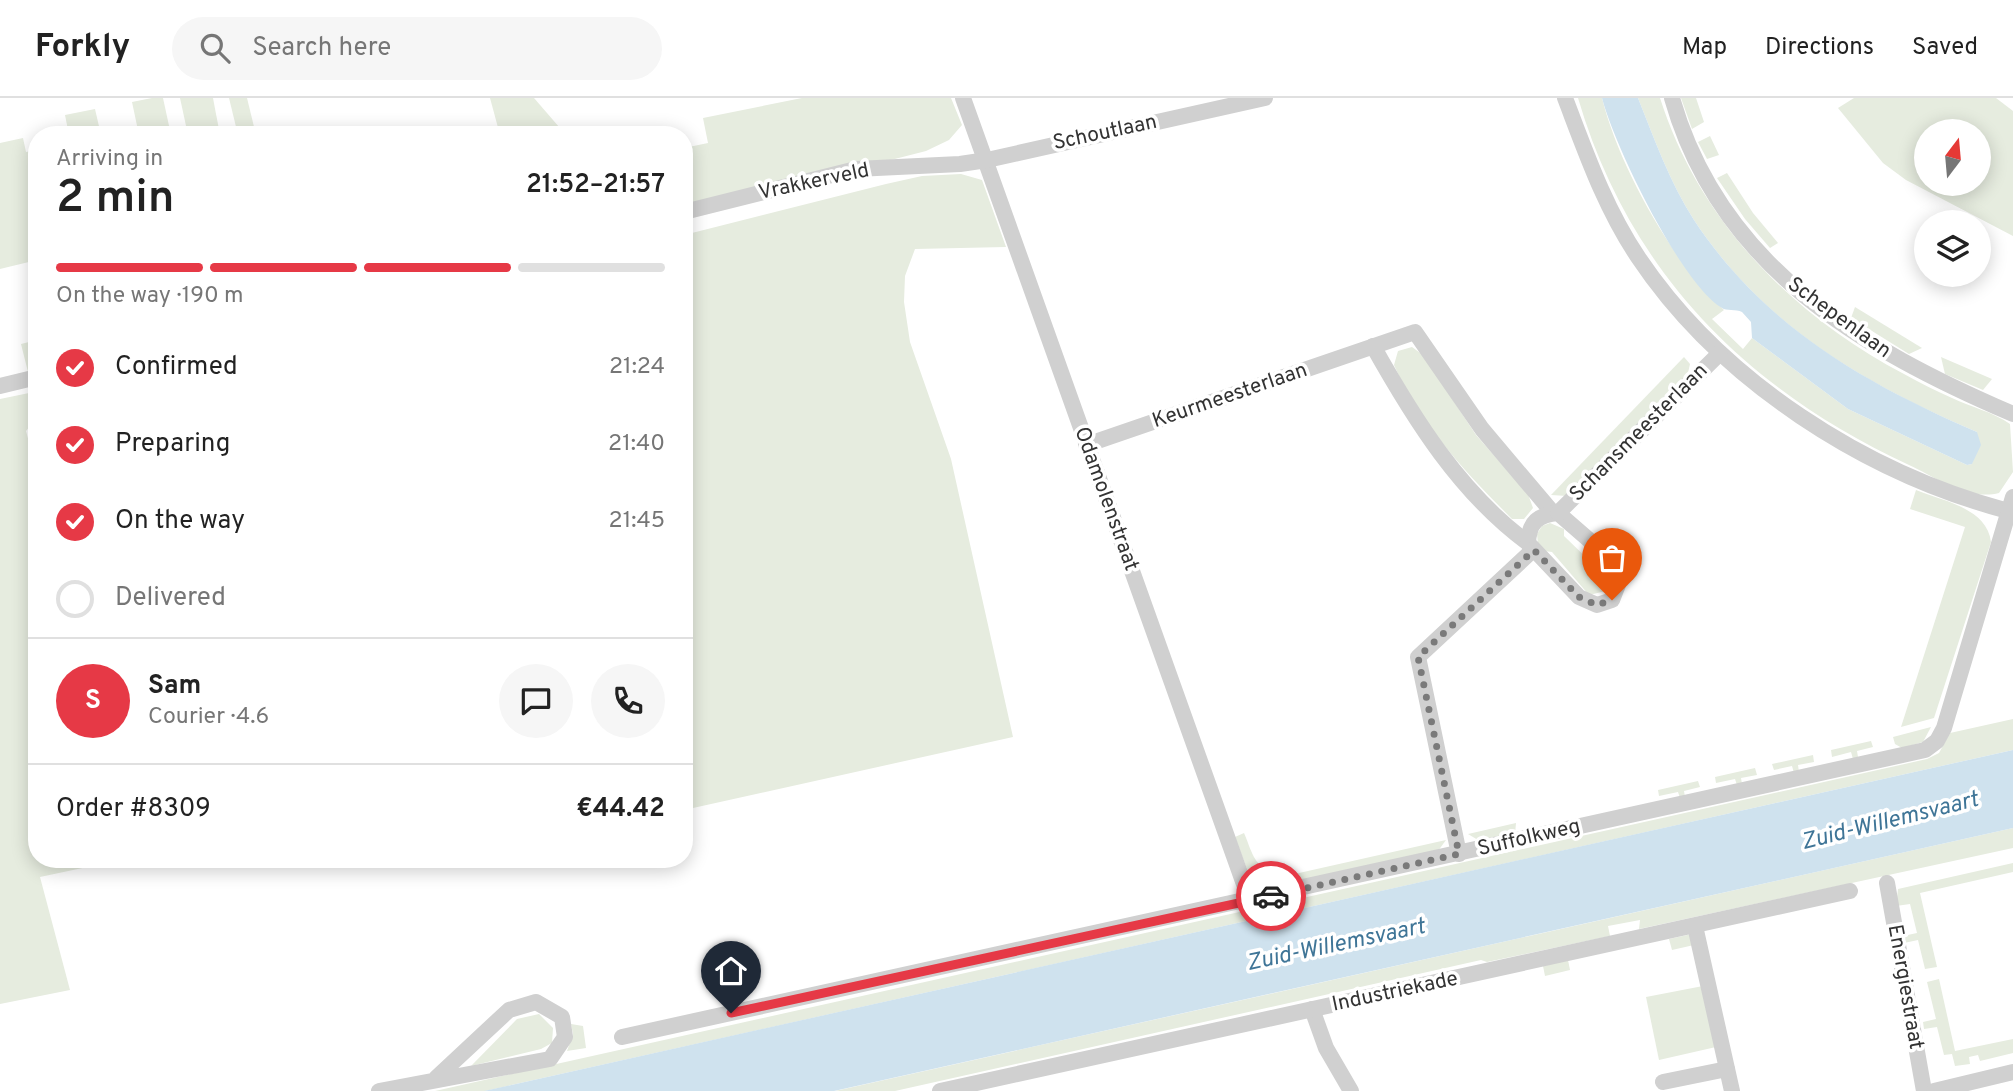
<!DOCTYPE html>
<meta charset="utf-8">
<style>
body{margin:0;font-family:Overpass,sans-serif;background:#f6f6f6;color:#222;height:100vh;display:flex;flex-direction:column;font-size:26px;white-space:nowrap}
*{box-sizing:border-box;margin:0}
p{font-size:23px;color:#767676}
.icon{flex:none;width:38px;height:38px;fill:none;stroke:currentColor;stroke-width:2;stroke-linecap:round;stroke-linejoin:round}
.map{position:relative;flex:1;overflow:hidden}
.panel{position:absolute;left:28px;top:28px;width:665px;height:742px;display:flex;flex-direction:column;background:#fff;border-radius:28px;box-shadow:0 4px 18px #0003}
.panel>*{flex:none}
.needle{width:46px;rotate:16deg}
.fabs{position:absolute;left:1914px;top:21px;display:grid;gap:14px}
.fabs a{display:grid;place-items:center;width:77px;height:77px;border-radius:50%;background:#fff;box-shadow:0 4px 18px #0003;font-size:35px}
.pin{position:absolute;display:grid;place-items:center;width:60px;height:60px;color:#fff;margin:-72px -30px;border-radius:50% 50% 50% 0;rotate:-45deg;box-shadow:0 0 7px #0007}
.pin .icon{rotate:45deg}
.courier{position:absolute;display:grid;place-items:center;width:70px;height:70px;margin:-35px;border:5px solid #e63946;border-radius:50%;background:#fff;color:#222;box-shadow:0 2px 9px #0007}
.summary em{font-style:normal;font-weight:600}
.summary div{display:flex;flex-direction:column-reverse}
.summary{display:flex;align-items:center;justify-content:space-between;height:119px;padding:0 28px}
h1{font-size:46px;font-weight:600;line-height:52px}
.bar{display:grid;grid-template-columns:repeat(4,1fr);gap:10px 7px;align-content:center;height:84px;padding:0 28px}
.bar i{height:9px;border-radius:5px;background:#e0e0e0}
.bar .on{background:#e63946}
.bar p{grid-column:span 4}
.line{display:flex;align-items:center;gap:18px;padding:0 28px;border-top:2px solid #e0e0e0}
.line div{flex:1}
.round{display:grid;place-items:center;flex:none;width:74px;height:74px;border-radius:37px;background:#f6f6f6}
ol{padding:0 28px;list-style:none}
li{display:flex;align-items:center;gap:21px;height:77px}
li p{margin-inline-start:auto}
li .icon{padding:7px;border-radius:50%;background:#e63946;color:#fff;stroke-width:4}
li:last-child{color:#767676}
li i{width:38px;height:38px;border:4px solid #e0e0e0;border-radius:50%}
header{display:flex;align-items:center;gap:42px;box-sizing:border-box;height:98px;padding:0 35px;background:#fff;border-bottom:2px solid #e0e0e0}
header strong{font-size:33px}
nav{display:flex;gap:38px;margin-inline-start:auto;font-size:24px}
.search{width:490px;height:63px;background:#f6f6f6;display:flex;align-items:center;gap:18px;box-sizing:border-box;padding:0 24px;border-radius:38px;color:#767676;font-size:26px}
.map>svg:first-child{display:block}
</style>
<header>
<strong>Forkly</strong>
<div class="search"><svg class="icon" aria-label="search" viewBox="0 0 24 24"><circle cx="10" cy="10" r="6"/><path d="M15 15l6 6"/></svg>Search here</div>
<nav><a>Map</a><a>Directions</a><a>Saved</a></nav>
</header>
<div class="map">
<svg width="2013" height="993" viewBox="0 0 2013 993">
<rect width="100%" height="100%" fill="#fff"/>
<g fill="#e6ecdf" fill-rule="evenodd">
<path d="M152,0H163L171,37H139L132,4Z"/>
<path d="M180,0H213L220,37H188Z"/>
<path d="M229,0H247L256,37H238Z"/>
<path d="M490,0H534L566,37H500Z"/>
<path d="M802,0H951L962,27L949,42L926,53L684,115V50L708,45L703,20Z"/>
<path d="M1578,0H1602C1619,69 1672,163 1724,212L1712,221L1743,251L1752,240L1848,311L1967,367L1972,366L1977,334C1863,285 1764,228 1694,122C1670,85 1654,40 1638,0H1660C1699,123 1792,217 1904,276C1920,285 1936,293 1952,300C1971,309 1993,314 2010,326L2013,374L1999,395C1969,403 1935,379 1909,367C1747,292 1629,174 1578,0Z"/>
<path d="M1681,0H1696L1704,24L1692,31Z"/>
<path d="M1854,0H1996L2013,13V138L1906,82L1883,65L1838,10ZM1979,33V86H1927V33Z"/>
<path d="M95,11L101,37H69L65,17Z"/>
<path d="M1710,38L1719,57L1707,61L1698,44Z"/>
<path d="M23,40L26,54L37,52V162L0,171V45Z"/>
<path d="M1727,75L1753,115L1778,145L1770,150L1745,121L1717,80Z"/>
<path d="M961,76L982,82L1006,149L915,151L905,178L904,204L910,244L951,361L1013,639L684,712V137L886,86L922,78Z"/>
<path d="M1855,209L1922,250L1909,256L1851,220Z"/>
<path d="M37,242V272L28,274L21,246Z"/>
<path d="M1412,249L1423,257L1476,337L1528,396L1533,410L1524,421H1512C1468,377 1420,326 1394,267L1398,253Z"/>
<path d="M1684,259L1690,266L1687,279L1567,398L1551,397Z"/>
<path d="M1941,259L1992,281L1983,292L1945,276Z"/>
<path d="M29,295C34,311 37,320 26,333L37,374V761H125L40,779L70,892L0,906V301Z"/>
<path d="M1916,392C1943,403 1987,410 1991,444L1934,620L1901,629L1965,429L1910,411Z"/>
<path d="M1550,425L1564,431V438L1598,471L1604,470L1610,476L1606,493L1589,497L1552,454L1544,453L1538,447L1537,436L1542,428Z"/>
<path d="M2013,621V652L485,993H435L1927,661L1939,655L1950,635Z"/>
<path d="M1931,629L1923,644L1902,650L1895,646L1893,639Z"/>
<path d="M1871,643L1873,649L1857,653L1858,659L1853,661L1851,654L1832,659L1831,652Z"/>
<path d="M1813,657L1814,664L1798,667L1799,674L1794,675L1792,668L1774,672L1772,666Z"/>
<path d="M1755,670L1757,677L1741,680L1742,686L1737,687L1735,681L1716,685L1715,679Z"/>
<path d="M1698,683L1700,689L1684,693L1685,699L1680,700L1678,694L1659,698L1658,692Z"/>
<path d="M1516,725L1515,736L1478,742L1468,736Z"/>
<path d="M2013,730V750L1639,831L1640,822L1608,828L1610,838L1487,864L1481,862L895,993H835Z"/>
<path d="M1244,735C1251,751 1254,769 1272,774L1250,779L1235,739Z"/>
<path d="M1446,742L1438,753L1269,790L1254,785Z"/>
<path d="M2013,765V774L1920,795L1937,869L1925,871L1918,842L1904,845L1903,838L1917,835L1910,806L1896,808L1898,791Z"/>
<path d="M1692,836L1694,847L1672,852L1669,841Z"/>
<path d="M1568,862L1570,872L1545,878L1543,868Z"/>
<path d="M1939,881L1955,953L2013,941V955L1980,963L1978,957L1969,959L1970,966L1955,968L1952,956L1944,957L1937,929L1924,931L1923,924L1936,921L1927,884Z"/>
<path d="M1703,888L1716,949L1659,962L1646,899Z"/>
<path d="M539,916L553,930L552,945L541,951L471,968L517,921Z"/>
<path d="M571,926L583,928L586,950L567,953L573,936Z"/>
</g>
<g fill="#cfe2ee">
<path d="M1602,0H1638C1654,40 1670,85 1694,122C1764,228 1864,285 1977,334L1981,347L1972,366L1967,367L1848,311L1752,240L1751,224L1742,214C1736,211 1726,213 1722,210C1681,186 1614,47 1602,0Z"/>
<path d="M2013,652V730L834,993H484Z"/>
</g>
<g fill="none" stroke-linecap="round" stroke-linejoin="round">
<g stroke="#d0d0d0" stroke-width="16">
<path d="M963,0L1250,803"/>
<path d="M1565,0C1586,55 1605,110 1638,159C1721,283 1865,375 2008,413"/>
<path d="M1672,0C1720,169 1862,251 2013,316"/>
<path d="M684,114L856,71L960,66L987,62L1265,0"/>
<path d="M1373,248C1414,321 1460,395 1528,445"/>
<path d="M0,288L37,279"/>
<path d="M1086,347L1415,234L1482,331L1553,415"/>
<path d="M1558,415L1619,468L1621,479L1612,502L1597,507L1579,499L1528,445C1529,424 1538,417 1558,415Z"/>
<path d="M1558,415L1720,255"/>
<path d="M1459,756L1418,559L1533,452"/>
<path d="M1887,785L1924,993"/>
<path d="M1695,828L1732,993"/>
<path d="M1312,911L1326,950L1351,993"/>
<path d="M622,939L1925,652L1937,643L1944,630L2013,399"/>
<path d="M1663,984L1727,971"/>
<path d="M379,993L550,961L565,939L562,919L536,904L509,912L436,980"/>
<path d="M940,993L1850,793"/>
<path d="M1934,993L2013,974"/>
</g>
</g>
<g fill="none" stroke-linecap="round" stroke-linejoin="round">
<path stroke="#7a7a7a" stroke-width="7" stroke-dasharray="0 12.6" d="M1271,798L1459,756L1418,559L1534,452L1579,499L1597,507L1612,502"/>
<path stroke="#e63946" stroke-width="9" d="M731,915L1271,798"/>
</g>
<g text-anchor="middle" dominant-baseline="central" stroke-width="7" stroke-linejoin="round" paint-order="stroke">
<g font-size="21" fill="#333" stroke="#fff">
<text transform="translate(1105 35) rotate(-12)">Schoutlaan</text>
<text transform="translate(814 84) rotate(-12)">Vrakkerveld</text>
<text transform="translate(1839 220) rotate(36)">Schepenlaan</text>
<text transform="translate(1230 298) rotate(-19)">Keurmeesterlaan</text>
<text transform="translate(1639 335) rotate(-45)">Schansmeesterlaan</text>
<text transform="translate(1106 401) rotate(70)">Odamolenstraat</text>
<text transform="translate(1529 740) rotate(-13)">Suffolkweg</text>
<text transform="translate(1905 889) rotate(80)">Energiestraat</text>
<text transform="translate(1395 894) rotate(-12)">Industriekade</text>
</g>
<g font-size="23" font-style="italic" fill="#3f7597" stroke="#fff">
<text transform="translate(1890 724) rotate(-14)">Zuid-Willemsvaart</text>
<text transform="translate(1336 848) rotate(-12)">Zuid-Willemsvaart</text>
</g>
</g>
</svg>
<div class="fabs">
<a><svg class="needle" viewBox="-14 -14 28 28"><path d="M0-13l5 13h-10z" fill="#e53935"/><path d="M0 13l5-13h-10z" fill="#767676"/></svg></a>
<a><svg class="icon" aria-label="layers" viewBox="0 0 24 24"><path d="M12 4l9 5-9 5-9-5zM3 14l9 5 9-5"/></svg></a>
</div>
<div class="pin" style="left:1612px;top:502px;background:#ea580c"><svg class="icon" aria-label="bag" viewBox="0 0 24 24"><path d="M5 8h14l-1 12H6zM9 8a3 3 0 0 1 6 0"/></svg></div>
<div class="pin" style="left:731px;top:915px;background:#1f2937"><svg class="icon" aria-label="home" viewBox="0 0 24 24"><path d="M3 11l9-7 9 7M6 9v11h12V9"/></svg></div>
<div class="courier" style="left:1271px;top:798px"><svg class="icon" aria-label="car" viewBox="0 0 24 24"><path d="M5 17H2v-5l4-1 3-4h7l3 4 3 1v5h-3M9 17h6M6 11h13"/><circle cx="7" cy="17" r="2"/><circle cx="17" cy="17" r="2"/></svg></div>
<section class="panel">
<div class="summary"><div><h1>2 min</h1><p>Arriving in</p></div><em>21:52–21:57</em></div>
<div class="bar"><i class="on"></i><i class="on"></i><i class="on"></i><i></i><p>On the way · 190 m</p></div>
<ol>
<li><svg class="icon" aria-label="check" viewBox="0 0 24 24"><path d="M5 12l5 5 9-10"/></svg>Confirmed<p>21:24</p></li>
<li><svg class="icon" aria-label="check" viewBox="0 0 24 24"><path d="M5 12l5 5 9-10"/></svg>Preparing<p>21:40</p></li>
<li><svg class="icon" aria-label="check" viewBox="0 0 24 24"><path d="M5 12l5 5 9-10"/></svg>On the way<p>21:45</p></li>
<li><i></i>Delivered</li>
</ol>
<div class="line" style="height:126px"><b class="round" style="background:#e63946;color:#fff">S</b><div><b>Sam</b><p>Courier · 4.6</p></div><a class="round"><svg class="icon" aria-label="chat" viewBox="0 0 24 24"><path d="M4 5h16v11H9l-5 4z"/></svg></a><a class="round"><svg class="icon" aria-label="phone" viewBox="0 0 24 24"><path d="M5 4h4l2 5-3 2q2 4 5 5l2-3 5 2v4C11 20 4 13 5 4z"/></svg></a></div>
<div class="line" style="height:91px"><div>Order #8309</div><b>€44.42</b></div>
</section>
</div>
